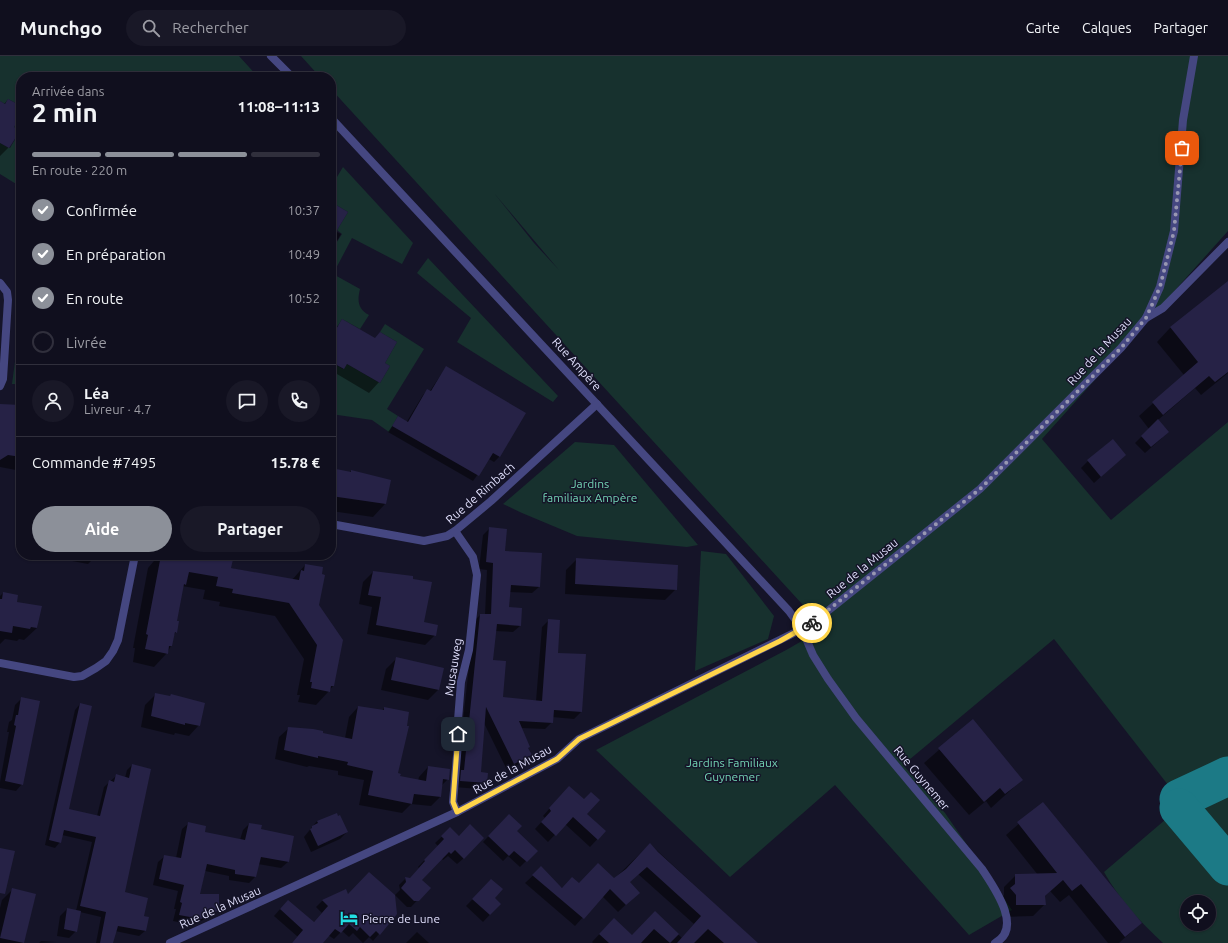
<!DOCTYPE html>
<html lang="fr">
<meta charset="utf-8">
<style>
body{margin:0;font-family:Ubuntu,sans-serif;background:#191827;color:#f1f3f6;height:100vh;display:flex;flex-direction:column;font-size:15px;white-space:nowrap}
*{box-sizing:border-box;margin:0}
p{font-size:13px;color:#9c9ca4}
.icon{flex:none;width:22px;height:22px;fill:none;stroke:currentColor;stroke-width:2;stroke-linecap:round;stroke-linejoin:round}
.map{position:relative;flex:1;overflow:hidden}
.details{position:absolute;left:16px;top:16px;width:320px;height:488px;display:flex;flex-direction:column;background:#100f1e;border-radius:16px;box-shadow:0 1px 3px #0004,0 0 0 1px #302f3c}
.details>*{flex:none}
.fabs{position:absolute;left:1180px;top:839px;display:grid;gap:8px}
.fabs a{display:grid;place-items:center;width:36px;height:36px;border-radius:50%;background:#100f1e;box-shadow:0 1px 3px #0004,0 0 0 1px #302f3c;font-size:20px}
.pin{position:absolute;display:grid;place-items:center;width:34px;height:34px;color:#fff;margin:-17px;border-radius:8px;box-shadow:0 2px 6px #0006}
.courier{position:absolute;display:grid;place-items:center;width:40px;height:40px;margin:-20px;border:3px solid #ffd54a;border-radius:50%;background:#fff;color:#222;box-shadow:0 1px 5px #0007}
.overview em{font-style:normal;font-weight:700}
.overview div{display:flex;flex-direction:column-reverse}
.overview{display:flex;align-items:center;justify-content:space-between;height:68px;padding:0 16px}
h1{font-size:26px;font-weight:700;line-height:30px}
.bar{display:grid;grid-template-columns:repeat(4,1fr);gap:6px 4px;align-content:center;height:48px;padding:0 16px}
.bar i{height:5px;border-radius:3px;background:#302f3c}
.bar .current{background:#8c9099}
.bar p{grid-column:span 4}
.line{display:flex;align-items:center;gap:10px;padding:0 16px;border-top:1px solid #302f3c}
.line div{flex:1}
.round{display:grid;place-items:center;flex:none;width:42px;height:42px;border-radius:21px;background:#191827}
ol{padding:0 16px;list-style:none}
li{display:flex;align-items:center;gap:12px;height:44px}
li p{margin-inline-start:auto}
li .icon{padding:4px;border-radius:50%;background:#8c9099;color:#fff;stroke-width:4}
li:last-child{color:#9c9ca4}
li i{width:22px;height:22px;border:2px solid #302f3c;border-radius:50%}
.primary-button{display:flex;gap:8px;margin-top:auto;padding:8px 16px}
.primary-button a{flex:1;height:46px;border-radius:24px;background:#8c9099;color:#fff;font-size:16px;font-weight:700;line-height:46px;text-align:center}
.primary-button a+a{background:#191827;color:#f1f3f6}
header{display:flex;align-items:center;gap:24px;box-sizing:border-box;height:56px;padding:0 20px;background:#100f1e;border-bottom:1px solid #302f3c}
header strong{font-size:19px}
nav{display:flex;gap:22px;margin-inline-start:auto;font-size:14px}
.search{width:280px;height:36px;background:#191827;display:flex;align-items:center;gap:10px;box-sizing:border-box;padding:0 14px;border-radius:22px;color:#9c9ca4;font-size:15px}
.map>svg:first-child{display:block}
</style>
<header>
<strong>Munchgo</strong>
<div class="search"><svg class="icon" aria-label="search" viewBox="0 0 24 24"><circle cx="10" cy="10" r="6"/><path d="M15 15l6 6"/></svg>Rechercher</div>
<nav><a>Carte</a><a>Calques</a><a>Partager</a></nav>
</header>
<div class="map">
<svg width="1228" height="887" viewBox="0 0 1228 887">
<rect width="100%" height="100%" fill="#151428"/>
<g fill="#17312e" fill-rule="evenodd">
<path d="M0,0H239L258,21H21V50L8,43L5,48L0,45Z"/>
<path d="M301,0H1228V175L1042,383L1111,464L1228,366V887H1163C1140,866 1119,843 1104,816L1179,752V743L1054,583L903,709L945,757L1012,854L969,879L835,729L730,821L596,694L788,593L824,572L331,33V21H320ZM494,137L559,214L534,187ZM1187,846H1209V868H1187Z"/>
<path d="M21,60V131L0,118V87L10,92L20,75L14,71Z"/>
<path d="M343,111L413,187L402,208L352,182L333,218L360,233C357,245 358,253 369,259L360,273L342,263L332,280L337,283L331,294V195L342,178L337,174L348,156L331,146V131Z"/>
<path d="M428,202L558,340L553,346L457,286L471,262L417,217Z"/>
<path d="M21,260V328H12Z"/>
<path d="M385,268L424,293L387,353L398,360L389,376L372,364L331,358V306L343,313L347,308L380,327L390,310L385,307L397,286L380,276Z"/>
<path d="M575,386L614,389L698,489L687,491L577,480L522,457L503,448Z"/>
<path d="M701,495L726,498L774,560L768,583L695,615Z"/>
</g>
<g fill="#0007">
<path d="M8,44L21,52V58L13,72L9,91L0,100V46L4,48Z"/>
<path d="M331,147L335,175L341,178L331,195Z"/>
<path d="M1228,226V317L1201,339L1195,332L1158,364L1162,382L1145,397L1135,387L1149,373L1139,360L1184,319L1157,286L1170,272Z"/>
<path d="M343,264L383,307L379,326L369,337L337,318L331,322V277Z"/>
<path d="M446,311L525,358L499,401L494,406L489,403L473,425L388,376L398,362L406,367L423,339L428,334L430,335Z"/>
<path d="M0,349L21,351V415L0,411Z"/>
<path d="M1125,399L1094,427L1081,412L1088,405Z"/>
<path d="M331,413L349,417L351,415L385,448L373,461L331,455Z"/>
<path d="M490,472L504,496L539,531L532,537L509,536L508,552L520,570L513,576L495,575L492,605L502,642L536,645L542,571L549,564L557,598L581,656L574,663L552,661V666L545,673L521,672L530,699L524,706L507,714L484,667L480,717L486,727L479,733L454,731L457,719L474,565L480,559H485L487,514L479,513L483,479Z"/>
<path d="M68,499H97L88,508L67,504Z"/>
<path d="M159,499H233L230,512L292,524L305,509L318,549L333,630L329,635L316,649L298,646L300,639H297L304,603L275,560L219,550L220,546L203,543L205,534L182,530L175,565L176,576L174,579L171,590L167,597L154,611L133,606L135,592H133L148,512Z"/>
<path d="M577,503L676,533L665,544L565,538L566,514Z"/>
<path d="M373,516L412,521L423,567L435,579L425,589L367,578L372,551L359,548L363,526Z"/>
<path d="M3,537L16,547L40,551L37,572L24,584L19,583L17,585L5,583L0,588V540Z"/>
<path d="M396,603L443,613L438,634L428,644L381,634L386,613Z"/>
<path d="M156,638L169,641L171,639L199,669L189,680L175,677L174,679L141,671L145,649Z"/>
<path d="M22,642V728L16,735L0,732V726L9,676H7L9,666L12,664L15,649Z"/>
<path d="M80,648L68,754L97,760L104,731L116,720L125,722L127,714L132,709L124,837L143,860L148,861L145,875L139,880L115,875L112,887H96L101,861L80,856L76,875L69,882L57,880L60,860L67,853L76,855L92,786L62,779L60,786L55,792L45,789L75,654Z"/>
<path d="M358,651L382,655L384,652L397,718L399,721L418,725L419,721L428,711L448,723L441,730L440,741L431,750L411,748L402,757L359,749L364,724L338,719V715L309,710L307,711L275,703L279,681L289,672L345,682L349,661Z"/>
<path d="M972,665L1022,724L991,752L986,745L969,759L924,707Z"/>
<path d="M562,738L584,744L586,758L605,775L590,791L565,768L548,786L535,773L545,762L543,760Z"/>
<path d="M1043,747L1141,867L1119,887H1108L1069,839L1060,846L1050,835L1044,841L1045,848L1033,860L1004,861L999,845L1004,839V831L1016,819H1038L1006,779Z"/>
<path d="M509,759L516,775L536,795L520,811L508,800L503,805L483,786Z"/>
<path d="M317,765L347,776L340,783L311,796L304,781Z"/>
<path d="M189,767L203,777L240,784L243,774L249,768L260,774L293,781L288,806L281,812L258,808L255,821L249,827L229,824V820L205,815L199,839L218,853L211,860L193,869L173,865L176,853H174L178,835L153,829L158,806L165,800L176,802L182,773Z"/>
<path d="M450,773L459,781L464,802L457,808L448,800L443,804L441,802L421,824L429,832L411,851H407L395,839L400,834L399,829L406,822L410,823L419,812L418,811L438,790L435,787Z"/>
<path d="M650,788L757,887H593L592,886L606,871L632,880L655,856L682,882L694,868L638,818L629,826L638,837L618,856L602,840L575,870L525,827L541,812L562,832L614,823Z"/>
<path d="M491,824L493,842L500,848L483,866L466,850Z"/>
<path d="M13,833L35,839L23,887H0V852L2,844Z"/>
<path d="M345,834L348,839L396,858L373,885L369,881L363,887L353,877L349,881L342,875L334,883L328,879L321,887H292L298,881L274,860L281,852L313,867L322,857L316,851L322,845Z"/>
<path d="M417,876L429,887H406Z"/>
<path d="M41,885L56,886L39,887Z"/>
</g>
<g fill="none" stroke-linecap="round" stroke-linejoin="round">
<g stroke="#1c7a86" stroke-width="39">
<path d="M1179,743L1228,720"/>
<path d="M1179,752L1228,810"/>
</g>
</g>
<g fill="#262246">
<path d="M8,43L21,50V60L14,71L20,75L9,92L0,87V45L5,48Z"/>
<path d="M331,146L348,156L331,184Z"/>
<path d="M1228,225V316L1215,326L1209,320L1163,359L1152,346L1198,306L1170,271Z"/>
<path d="M342,263L375,282L380,276L397,286L385,307L390,310L380,327L347,308L344,313L331,306V294L337,283L332,280Z"/>
<path d="M446,310L526,357L500,401L493,397L479,420L392,370L398,360L408,366L427,333L431,335Z"/>
<path d="M0,348L21,349V401L8,399L0,404Z"/>
<path d="M1158,363L1169,376L1151,391L1141,380Z"/>
<path d="M1113,383L1126,399L1101,421L1087,404Z"/>
<path d="M331,412L351,416V414L391,424L386,448L331,440Z"/>
<path d="M489,471L507,473L505,495L542,497L540,531L511,529L509,551L522,552L521,570L497,568L493,604L506,605L503,641L542,645L548,563L560,564L558,597L586,598L582,656L554,654L553,667L519,665L530,691L528,692L532,699L514,708L486,651L481,716L488,717L487,727L460,725L461,714H464L480,558H491L493,507L486,506Z"/>
<path d="M161,499H234L231,512L299,524L301,514L304,515L305,508L323,511L322,518L325,519L319,549L343,584L334,630H331L330,636L311,632L312,626H310L317,589L289,547L232,537L233,533L216,530L218,521L189,516L186,529L184,528L177,565H179L177,577L175,576L172,590H169L168,598L145,593L148,579L146,578Z"/>
<path d="M576,502L678,509L677,534L575,528Z"/>
<path d="M373,515L413,520V523L432,526L424,566L438,569L436,580L376,569L381,541L368,539Z"/>
<path d="M3,536L18,539L17,546L42,550L37,572L31,571L30,573L13,570L12,577L0,575V543H2Z"/>
<path d="M396,601L444,612L439,634L391,624Z"/>
<path d="M155,637L170,640L171,638L205,647L200,670L185,667V669L151,660Z"/>
<path d="M21,641L40,645L23,729L5,725L16,670L14,669L16,659H18Z"/>
<path d="M80,647L92,650L69,753L100,760L109,724L114,726L116,718L129,722L132,708L151,713L125,836L148,842L144,860L149,861L146,875L118,870L113,887H100L106,856L80,850L96,781L64,774L61,787L49,784Z"/>
<path d="M358,650L384,654V651L409,656L407,670H409L398,717L401,718L400,720L426,725L428,710L450,713L449,724L443,723L441,741L414,738L412,748L368,739L373,715L347,709L348,706L318,700V702L284,694L288,671L313,673L323,675V677L352,683Z"/>
<path d="M973,663L1023,724L1005,738L1000,732L984,746L938,692Z"/>
<path d="M569,730L584,743L591,736L600,744L587,758L606,775L598,784L573,761L556,780L541,766L551,755L549,752Z"/>
<path d="M1043,746L1142,867L1125,881L1081,828L1072,835L1063,824L1045,840L1046,849H1016V839L1010,832L1015,828V818L1057,817L1017,766Z"/>
<path d="M337,757L338,760L340,759L348,776L318,790L310,773L312,772V770L318,767L317,765Z"/>
<path d="M509,758L522,770L517,775L538,795L527,806L514,795L509,800L488,780Z"/>
<path d="M188,766L206,770L205,776L245,784L249,767L262,769L261,773L294,780L289,806L261,801L256,821L235,818V814L207,808L200,838H219V854L201,863L179,859L182,847L180,846L184,829L159,823L164,799L181,802Z"/>
<path d="M470,768L484,782L464,803L455,794L451,798L449,796L422,824L431,832L419,845H414L401,832L406,826L405,821L410,822L425,805L424,804L444,783L441,780L450,771L459,780Z"/>
<path d="M650,787L658,796L758,887H724L708,873L694,887H677L701,860L647,811L630,826L640,837L626,849L610,833L584,863L532,819L541,810L562,832L572,821L579,827L598,807L614,822L626,813Z"/>
<path d="M0,792L15,795L5,838L0,837Z"/>
<path d="M369,816L395,839L397,858L380,879L376,875L370,881L360,871L357,875L349,868L341,877L335,873L323,887H292L303,874L280,853L288,844L314,866L328,850L322,844L346,833L348,838Z"/>
<path d="M491,823L503,833L495,842L501,848L490,859L472,843Z"/>
<path d="M12,832L36,838L24,887L0,882Z"/>
<path d="M67,852L81,855L77,876L64,873Z"/>
<path d="M655,855L679,878L670,887L654,873L641,887H609L599,878L614,862L632,879Z"/>
</g>
<g fill="none" stroke-linecap="round" stroke-linejoin="round">
<g stroke="#454781" stroke-width="8">
<path d="M271,0L292,21"/>
<path d="M331,62L789,555L802,573L813,599L828,623L856,662L982,813C993,830 1024,872 995,887"/>
<path d="M0,227L7,236L8,244L3,323L0,330"/>
<path d="M1146,262L1163,252L1228,186"/>
<path d="M331,468L424,485L447,480L455,475L491,445L597,348"/>
<path d="M455,475L473,501L477,519L469,594L461,626L458,664V688L453,746L457,756"/>
<path d="M0,607L74,621L82,620L96,612L106,605L113,595L118,584L135,499"/>
<path d="M170,887L457,756L557,703L579,683L802,573L824,558L980,433L1121,292L1146,262L1160,231L1174,175L1183,64L1194,0"/>
</g>
</g>
<g fill="none" stroke-linecap="round" stroke-linejoin="round">
<path stroke="#9897b1" stroke-width="4" stroke-dasharray="0 7.2" d="M812,567L980,433L1121,292L1146,262L1160,231L1174,175L1182,92"/>
<path stroke="#ffd54a" stroke-width="5" d="M458,678L453,746L457,756L557,703L579,683L780,585L812,567"/>
</g>
<defs>
<g id="hotel-bare" transform="scale(1.38)"><path d="M-6-4.5h1.5V1H6V5H4.5V3h-9V5H-6ZM-4 0a1.8 1.8 0 1 1 3.6 0ZM.5 0V-2.5h3Q6-2.5 6 0Z" fill="#22dfe3" stroke="#151428" stroke-width="2.5" paint-order="stroke"/></g>
</defs>
<g fill-rule="evenodd">
<use href="#hotel-bare" x="349" y="862"/>
</g>
<g text-anchor="middle" dominant-baseline="central" stroke-width="3" stroke-linejoin="round" paint-order="stroke">
<g font-size="12" fill="#dfdefb" stroke="#151428">
<text transform="translate(1099 295) rotate(-47)">Rue de la Musau</text>
<text transform="translate(577 308) rotate(48)">Rue Ampère</text>
<text transform="translate(480 437) rotate(-41)">Rue de Rimbach</text>
<text transform="translate(862 512) rotate(-39)">Rue de la Musau</text>
<text transform="translate(453 611) rotate(-81)">Musauweg</text>
<text transform="translate(512 713) rotate(-29)">Rue de la Musau</text>
<text transform="translate(922 722) rotate(50)">Rue Guynemer</text>
<text transform="translate(220 851) rotate(-24)">Rue de la Musau</text>
</g>
<g font-size="12" fill="#72d3b3" stroke="#151428">
<text x="590" y="427">Jardins<tspan x="590" dy="14">familiaux Ampère</tspan></text>
<text x="732" y="706">Jardins Familiaux<tspan x="732" dy="14">Guynemer</tspan></text>
</g>
<g font-size="12" fill="#dfdefb" stroke="#151428" text-anchor="start">
<text x="362" y="862">Pierre de Lune</text>
</g>
</g>
</svg>
<div class="fabs">
<a><svg class="icon" aria-label="locate" viewBox="0 0 24 24"><circle cx="12" cy="12" r="6"/><path d="M12 2v4M12 18v4M2 12h4M18 12h4"/></svg></a>
</div>
<div class="pin" style="left:1182px;top:92px;background:#ea580c"><svg class="icon" aria-label="bag" viewBox="0 0 24 24"><path d="M5 8h14l-1 12H6zM9 8a3 3 0 0 1 6 0"/></svg></div>
<div class="pin" style="left:458px;top:678px;background:#1f2937"><svg class="icon" aria-label="home" viewBox="0 0 24 24"><path d="M3 11l9-7 9 7M6 9v11h12V9"/></svg></div>
<div class="courier" style="left:812px;top:567px"><svg class="icon" aria-label="bike" viewBox="0 0 24 24"><circle cx="6" cy="16" r="4"/><circle cx="18" cy="16" r="4"/><path d="M6 16l4-8h5l3 8M10 8l3 8H6M13 5h3"/></svg></div>
<section class="details">
<div class="overview"><div><h1>2 min</h1><p>Arrivée dans</p></div><em>11:08–11:13</em></div>
<div class="bar"><i class="current"></i><i class="current"></i><i class="current"></i><i></i><p>En route · 220 m</p></div>
<ol>
<li><svg class="icon" aria-label="check" viewBox="0 0 24 24"><path d="M5 12l5 5 9-10"/></svg>Confirmée<p>10:37</p></li>
<li><svg class="icon" aria-label="check" viewBox="0 0 24 24"><path d="M5 12l5 5 9-10"/></svg>En préparation<p>10:49</p></li>
<li><svg class="icon" aria-label="check" viewBox="0 0 24 24"><path d="M5 12l5 5 9-10"/></svg>En route<p>10:52</p></li>
<li><i></i>Livrée</li>
</ol>
<div class="line" style="height:72px"><a class="round"><svg class="icon" aria-label="person" viewBox="0 0 24 24"><circle cx="12" cy="8" r="4"/><path d="M4 21q1-7 8-7t8 7"/></svg></a><div><b>Léa</b><p>Livreur · 4.7</p></div><a class="round"><svg class="icon" aria-label="chat" viewBox="0 0 24 24"><path d="M4 5h16v11H9l-5 4z"/></svg></a><a class="round"><svg class="icon" aria-label="phone" viewBox="0 0 24 24"><path d="M5 4h4l2 5-3 2q2 4 5 5l2-3 5 2v4C11 20 4 13 5 4z"/></svg></a></div>
<div class="line" style="height:52px"><div>Commande #7495</div><b>15.78 €</b></div>
<div class="primary-button"><a>Aide</a><a>Partager</a></div>
</section>
</div>
